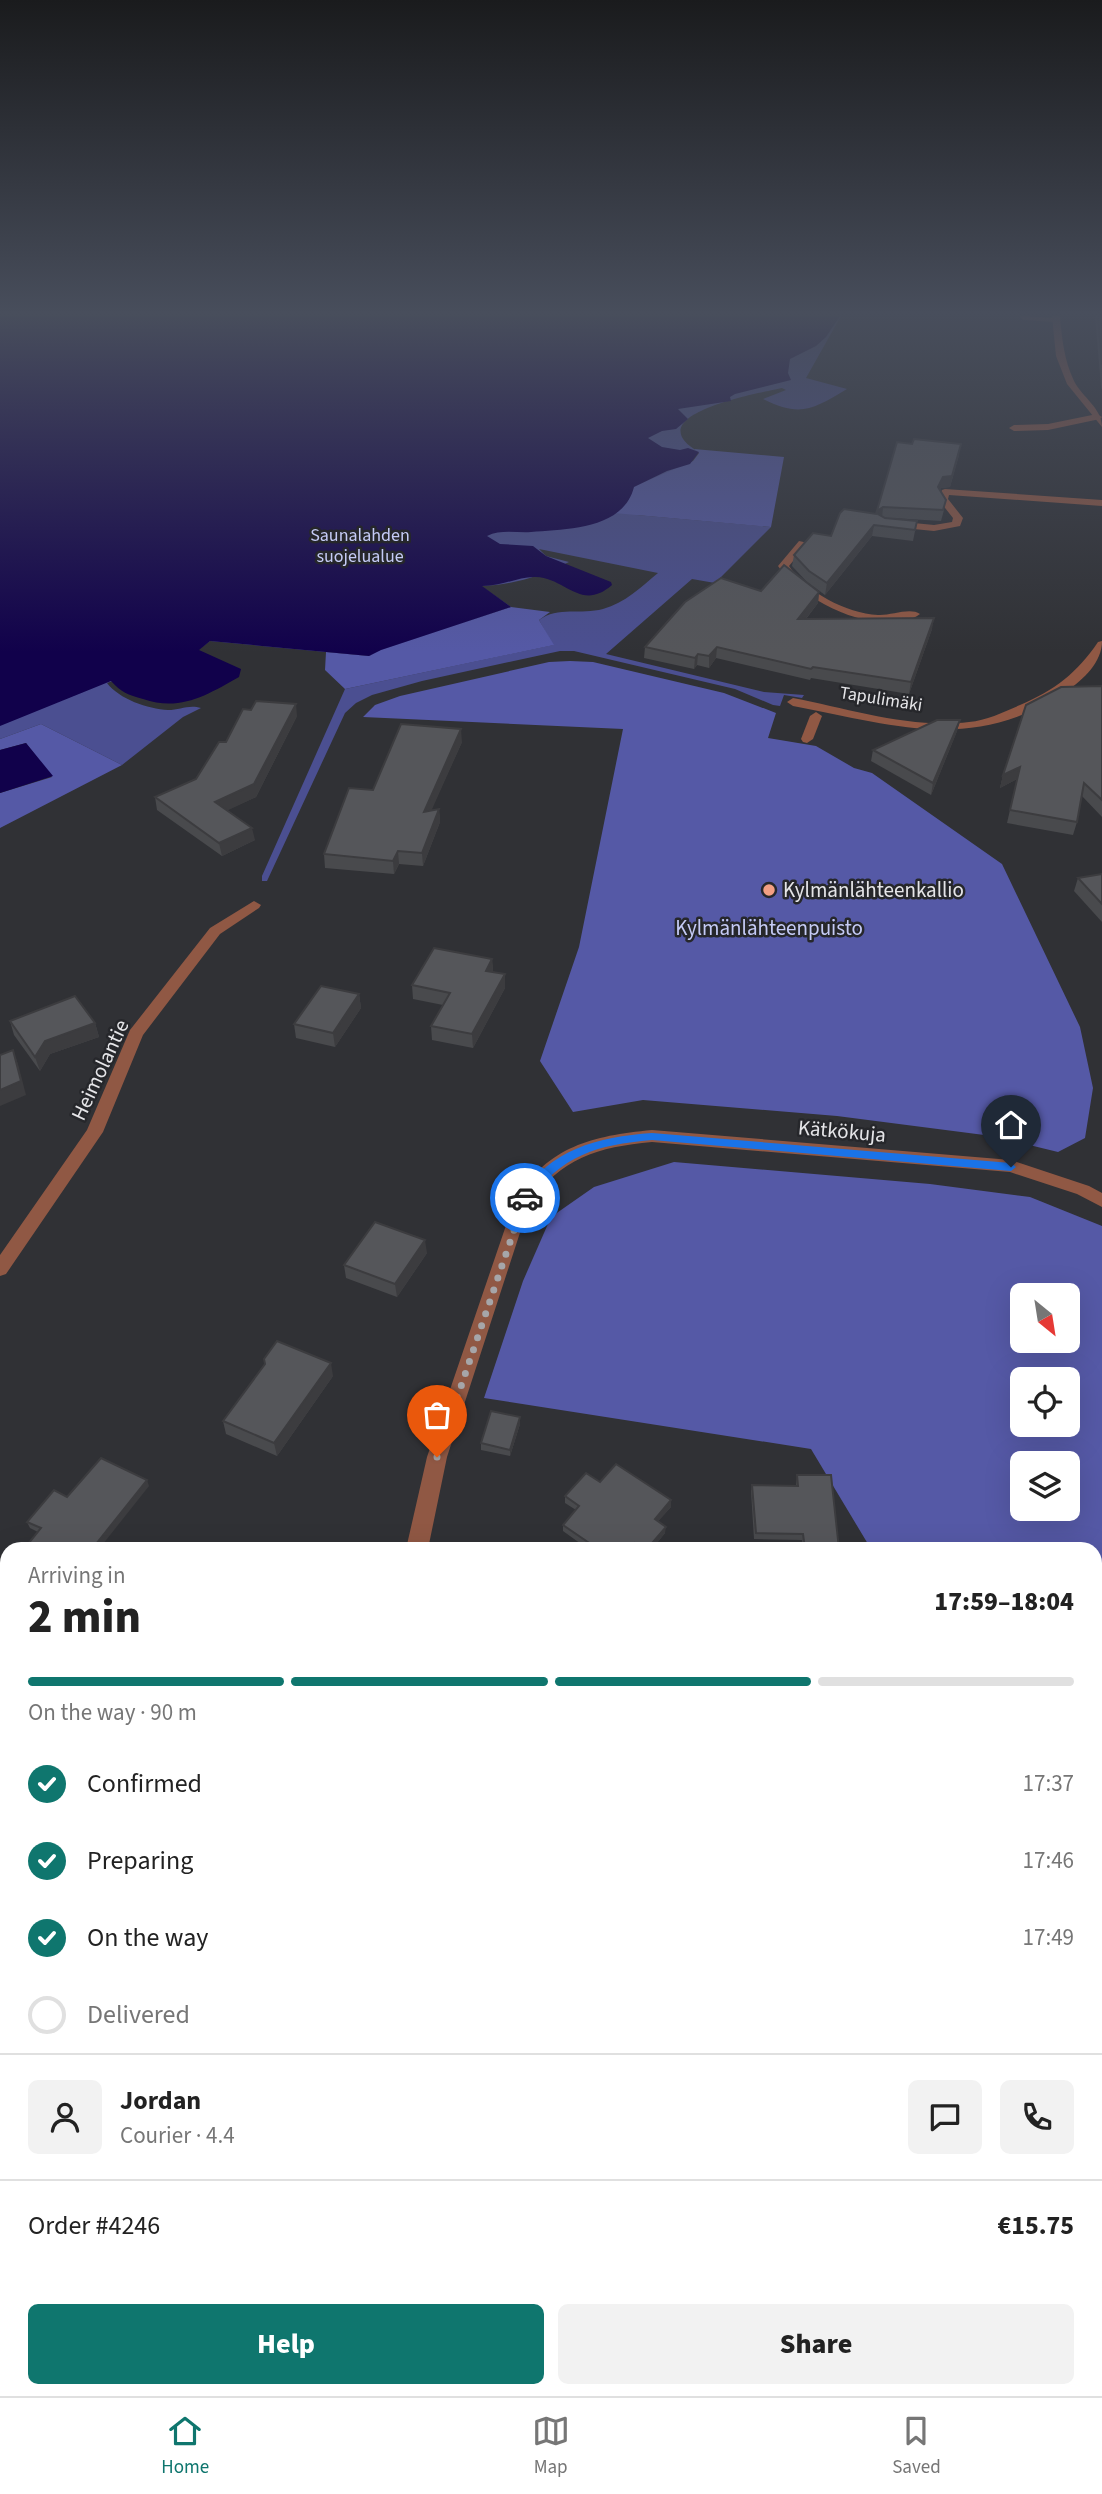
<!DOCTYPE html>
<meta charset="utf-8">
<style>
body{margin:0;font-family:"Source Sans 3",sans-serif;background:#f2f2f2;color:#222;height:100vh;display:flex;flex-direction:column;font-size:26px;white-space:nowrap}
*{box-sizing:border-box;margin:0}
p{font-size:23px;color:#767676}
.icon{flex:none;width:38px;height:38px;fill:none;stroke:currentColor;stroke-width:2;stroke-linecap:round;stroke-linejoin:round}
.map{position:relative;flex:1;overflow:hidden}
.details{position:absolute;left:0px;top:1542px;width:1102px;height:856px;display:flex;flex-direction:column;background:#fff;border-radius:21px 21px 0 0;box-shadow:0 7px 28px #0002}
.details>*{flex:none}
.needle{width:46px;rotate:150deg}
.buttons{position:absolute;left:1010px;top:1283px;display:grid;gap:14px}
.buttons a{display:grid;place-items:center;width:70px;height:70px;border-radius:10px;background:#fff;box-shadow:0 7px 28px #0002;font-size:35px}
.pin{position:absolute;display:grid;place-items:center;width:60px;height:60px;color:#fff;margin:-72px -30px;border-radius:50% 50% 50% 0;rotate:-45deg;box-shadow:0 0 7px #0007}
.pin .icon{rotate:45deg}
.courier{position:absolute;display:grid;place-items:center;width:70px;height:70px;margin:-35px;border:5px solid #1a73e8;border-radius:50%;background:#fff;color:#222;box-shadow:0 2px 9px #0007}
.head em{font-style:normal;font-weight:800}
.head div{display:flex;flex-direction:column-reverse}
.head{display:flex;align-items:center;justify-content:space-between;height:119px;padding:0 28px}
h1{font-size:46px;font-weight:800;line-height:52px}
.bar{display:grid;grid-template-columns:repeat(4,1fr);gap:10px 7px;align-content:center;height:84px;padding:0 28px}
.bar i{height:9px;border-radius:5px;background:#e0e0e0}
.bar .current{background:#0f766e}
.bar p{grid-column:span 4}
.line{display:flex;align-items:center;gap:18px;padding:0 28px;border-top:2px solid #e0e0e0}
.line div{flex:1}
.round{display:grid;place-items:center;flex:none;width:74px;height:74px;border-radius:10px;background:#f2f2f2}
ol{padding:0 28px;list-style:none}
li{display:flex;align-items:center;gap:21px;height:77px}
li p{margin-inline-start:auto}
li .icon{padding:7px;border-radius:50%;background:#0f766e;color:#fff;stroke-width:4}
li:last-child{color:#767676}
li i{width:38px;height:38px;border:4px solid #e0e0e0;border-radius:50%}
.cta{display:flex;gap:14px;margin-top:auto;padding:14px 28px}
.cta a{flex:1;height:80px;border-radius:10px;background:#0f766e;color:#fff;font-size:28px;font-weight:800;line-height:80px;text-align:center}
.cta a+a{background:#f2f2f2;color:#222}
.menu{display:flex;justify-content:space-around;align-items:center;height:98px;border-top:2px solid #e0e0e0;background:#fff;font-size:19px;color:#767676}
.menu a{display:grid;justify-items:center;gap:4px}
.menu .current{color:#0f766e}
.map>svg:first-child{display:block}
</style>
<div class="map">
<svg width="1102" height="2396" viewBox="0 0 1102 2396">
<rect width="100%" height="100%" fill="#303135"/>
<path fill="#4b4f91" d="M734,316H841L806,378L847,389C813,409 801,418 763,399L786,390L782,388C760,393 634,415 699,452L637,515L771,527L715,583L692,579L606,654L764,692L804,695L802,698L784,695L780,706L773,705L735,689L574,651H560L422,681L372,695L356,703L345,713L267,881H262V876L345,689L553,645L539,620C558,606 581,615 603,609C625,603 641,587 658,573L539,549L546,556L569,562C541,576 513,585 481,586L511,607L369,656L210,641L198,650L107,683C119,699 148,709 168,710C180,710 189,704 201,708L183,717L122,765L41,724L0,739V525Z"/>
<g fill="#5559a6" fill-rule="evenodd">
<path d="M694,449L784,457L771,527L614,513L627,503L633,487L693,461L699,453Z"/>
<path d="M511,607L550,612L539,620L554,645L345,689L325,670L326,652L369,656L381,650Z"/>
<path d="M570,661L593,662L724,693L776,713L768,738L816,746L854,768L872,773L1002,864L1080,1027L1093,1088L1085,1138L1058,1152L992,1136L837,1116L643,1100L573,1112L540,1061L579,947L623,729L363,717L375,705L400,696L549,662Z"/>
<path d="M41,724L122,765L0,828V793L52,777L26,743L0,750V739Z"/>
<path d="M674,1162L930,1184L1030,1197L1102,1226V2396H728L726,2391L1096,2390V1549H871L811,1449L484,1398L523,1281L551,1217L594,1187ZM1022,1295H1068V1340H1022ZM1022,1379H1068V1424H1022ZM1022,1463H1068V1508H1022Z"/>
<path d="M0,2000L7,2004V2390H190L191,2396H0Z"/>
</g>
<g fill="#11014b">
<path d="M0,316H840L826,337L816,346L790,359L788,373L791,380L735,394L730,397L731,401L678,409L688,419L676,429L662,431L648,438L662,447L680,450L688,448L699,452L690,464L667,471L634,487C623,530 566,529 531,532C516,533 501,529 487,536L500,544L533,546L546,556L611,582L612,585C581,612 566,578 536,577C520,576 503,586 482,586L511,607L381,650L369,656L210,641L199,650L241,669L239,677C207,695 180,712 143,699C128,695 121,692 111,681L0,726Z"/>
<path d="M26,743L53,776L0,793V750Z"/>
</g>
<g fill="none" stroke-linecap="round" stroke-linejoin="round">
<g fill="#905844" fill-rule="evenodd">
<path d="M1020,316L1056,318L1060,320L1056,322L1023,320Z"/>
<path d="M1097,414L1102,417L1100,419L1048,430L1014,431L1009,428L1014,425L1048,424Z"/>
<path d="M945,489L1102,500V506L949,495L948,499L963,518L960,526L934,531L893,527L888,524L893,521L934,525L952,522L953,518L938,499L942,490Z"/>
<path d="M799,541L808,543L789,566C806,592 846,613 878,615C890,616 910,607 920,614C882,641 800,600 778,566Z"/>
<path d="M816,712L822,716L813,739L807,743L803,742L801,739L810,716Z"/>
</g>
<g fill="#905844" fill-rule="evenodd">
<path d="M1052,316H1060C1062,339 1064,360 1074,381C1082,397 1102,408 1102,427L1067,384L1056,356Z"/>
<path d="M1102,641C1102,662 1084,679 1067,691C973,754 894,725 793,706L787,702L793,698C850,709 911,729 969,722C987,720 1004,712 1020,705C1055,690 1077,673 1098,642Z"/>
<path d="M254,901L261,905L259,908L220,934L143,1035L103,1132L6,1274L0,1276V1255L87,1130L130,1030L210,928Z"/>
<path d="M652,1130L1011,1160L1089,1186L1102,1193V1207L1077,1194L1010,1172L652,1142C598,1147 560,1158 529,1205L447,1457L428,1549H406L427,1457L515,1199C550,1146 591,1136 652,1130Z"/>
<path d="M686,2390H716L718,2396H688Z"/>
</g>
</g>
<g fill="#494a4d">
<path d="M1095,316H1102V390L1101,387Z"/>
<path d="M912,444L959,455L950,487L941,488L940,490L944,510L941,521L892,518L917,521L913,541L872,536L825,595L807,582L792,566L794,555L876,514Z"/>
<path d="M819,592L818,603L806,619L932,629L909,694L811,678L810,680L716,658L709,668L697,665L694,669L644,658L645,647Z"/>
<path d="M1102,686V817L1082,796L1077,822L1073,835L1007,823L1017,779L1000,788L1003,775Z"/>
<path d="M297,716L256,797L227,810L255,840L222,856L157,810L155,797L196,779Z"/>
<path d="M960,720L957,731L931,795L871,761L873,750Z"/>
<path d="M462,742L431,810L439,809L440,822L423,866L399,864L394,874L325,868L324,854L373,790Z"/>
<path d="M1102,874V922L1074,891L1078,878Z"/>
<path d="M492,959L493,972L505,974V988L473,1048L432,1040L431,1026L443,1005L413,999L412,985Z"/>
<path d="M359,994L361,1008L335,1047L296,1038L294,1024Z"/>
<path d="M10,1021L95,1023L99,1037L50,1054L40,1071L14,1035Z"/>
<path d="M427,1253L397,1297L346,1278L344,1265Z"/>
<path d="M333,1376L277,1456L226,1434L223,1421Z"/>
<path d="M520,1424L510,1456L481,1450V1443Z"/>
<path d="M797,1475L839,1549H803L802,1540L754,1539L751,1491L752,1485L796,1486Z"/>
<path d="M600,1482L671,1500V1507L658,1521L665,1533L652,1549H588L563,1531V1525L576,1510L565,1503V1496Z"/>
<path d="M149,1486L38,1532L30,1528L27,1522L67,1497Z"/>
</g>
<g fill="#3c3c3f">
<path d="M961,444L950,487L941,488L936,498L938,487Z"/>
<path d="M883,507L882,518L876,522L877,511Z"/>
<path d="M874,525L872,536L825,595L827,583Z"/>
<path d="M819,592L818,603L797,630L798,619Z"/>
<path d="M934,618L932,629L909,694L911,682Z"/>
<path d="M717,647L716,658L709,668V656Z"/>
<path d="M698,654L697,665L694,669L695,658Z"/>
<path d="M296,704L297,716L256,797L218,815L215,802Z"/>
<path d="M960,720L957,731L931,795L933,783Z"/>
<path d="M461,729L462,742L425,825L424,812Z"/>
<path d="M1020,767L1017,779L1000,788L1003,775Z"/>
<path d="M439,809L440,822L423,866L422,853Z"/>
<path d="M252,828L255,840L222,856L219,843Z"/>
<path d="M398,851L399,864L394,874L393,861Z"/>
<path d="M492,959L493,972L486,971Z"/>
<path d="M505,974V988L473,1048L472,1034Z"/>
<path d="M359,994L361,1008L335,1047L333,1033Z"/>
<path d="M95,1023L99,1037L50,1054L40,1071L35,1057L45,1041Z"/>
<path d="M13,1050L18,1064L26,1095L0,1106V1090Z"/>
<path d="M425,1240L427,1253L397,1297L395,1284Z"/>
<path d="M331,1363L333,1376L277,1456L274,1443Z"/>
<path d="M520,1417V1424L510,1456V1450Z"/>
<path d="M147,1480L149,1486L99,1549H92Z"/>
<path d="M671,1500V1507L654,1526L655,1519Z"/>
<path d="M666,1527L665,1533L652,1549H647Z"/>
</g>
<g fill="#55565a" stroke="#3c3c3f" stroke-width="2">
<path d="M1098,316H1102V365Z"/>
<path d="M914,439L961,444L952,476L943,477L938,487L946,500L943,510L883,507L877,511L878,514L885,518L917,521L915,530L874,525L827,583L809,571L794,555L813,533L831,536L840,513L844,509L876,514L897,442L912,444Z"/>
<path d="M784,565L819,592L798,619L934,618L911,682L813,667L811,669L717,647L709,656L698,654L695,658L645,647L685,602L721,578L761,591Z"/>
<path d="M1102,686V800L1084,783L1077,822L1010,810L1020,767L1003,775L1026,705L1061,687Z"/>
<path d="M256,701L296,704L254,784L215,802L252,828L219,843L155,797L196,779L219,742H226L243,709L251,710Z"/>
<path d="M937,720H960L933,783L873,750Z"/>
<path d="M401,724L461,729L424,812L439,809L422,853L398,851L393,861L324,854L349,788L373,790Z"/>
<path d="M1102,874V904L1078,878Z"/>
<path d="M434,948L492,959L486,971L505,974L472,1034L431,1026L450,993L412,985Z"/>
<path d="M321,986L359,994L333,1033L294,1024Z"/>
<path d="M75,996L95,1023L45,1041L35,1057L10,1021Z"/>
<path d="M13,1050L21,1081L0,1090V1055Z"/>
<path d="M375,1222L425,1240L395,1284L344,1265Z"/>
<path d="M277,1341L331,1363L274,1443L223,1421L265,1364L264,1359Z"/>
<path d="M491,1411L520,1417L510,1450L481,1443Z"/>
<path d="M101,1458L147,1480L92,1549H24L41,1528L27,1522L54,1490L67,1497Z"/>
<path d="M616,1464L671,1500L655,1519L666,1527L647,1549H644L635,1543L630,1549H598L563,1525L579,1506L565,1496L586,1473L600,1482Z"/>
<path d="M797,1475H831L839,1549H805L803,1534L756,1533L752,1485L798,1486Z"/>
<path d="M508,2390H597L598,2396H509Z"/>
</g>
<linearGradient id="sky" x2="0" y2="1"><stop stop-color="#1a1b1d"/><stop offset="0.48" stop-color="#484e5c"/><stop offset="1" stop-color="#484e5c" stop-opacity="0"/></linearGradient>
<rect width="1102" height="652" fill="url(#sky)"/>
<path fill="#1a73e8" d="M652,1133L1011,1163L1016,1167L1011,1171L652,1140C596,1145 562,1155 529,1201L525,1203L519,1198C550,1149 597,1137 652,1133Z"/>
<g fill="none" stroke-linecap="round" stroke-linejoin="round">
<path stroke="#a6a6a9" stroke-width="7" stroke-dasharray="0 12.6" d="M437,1457L525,1198"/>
</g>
<circle fill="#f39f83" stroke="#26272b" stroke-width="2.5" cx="769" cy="890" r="7"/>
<g text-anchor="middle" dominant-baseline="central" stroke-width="5" stroke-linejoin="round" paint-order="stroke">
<g font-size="18" fill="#c5cbf6" stroke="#26272b">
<text x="360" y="535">Saunalahden<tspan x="360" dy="21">suojelualue</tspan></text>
</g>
<g font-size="18" fill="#e5e5e8" stroke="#26272b">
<text transform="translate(881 699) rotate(9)">Tapulimäki</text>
</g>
<g font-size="21" fill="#e5e5e8" stroke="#26272b" text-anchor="start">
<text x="783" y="890">Kylmänlähteenkallio</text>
</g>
<g font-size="21" fill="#c5cbf6" stroke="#26272b">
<text x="769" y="928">Kylmänlähteenpuisto</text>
</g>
<g font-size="21" fill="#e5e5e8" stroke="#26272b">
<text transform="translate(100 1070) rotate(-65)">Heimolantie</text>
<text transform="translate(842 1131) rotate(5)">Kätkökuja</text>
</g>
</g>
</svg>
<div class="buttons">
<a><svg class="needle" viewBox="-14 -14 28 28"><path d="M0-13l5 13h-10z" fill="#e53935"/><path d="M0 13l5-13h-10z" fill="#767676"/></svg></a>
<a><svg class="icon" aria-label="locate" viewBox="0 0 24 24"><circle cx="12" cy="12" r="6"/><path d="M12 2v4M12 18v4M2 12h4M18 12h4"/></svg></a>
<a><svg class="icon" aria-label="layers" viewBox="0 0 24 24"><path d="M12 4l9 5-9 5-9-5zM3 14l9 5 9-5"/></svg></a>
</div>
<div class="pin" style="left:437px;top:1457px;background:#ea580c"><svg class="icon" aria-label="bag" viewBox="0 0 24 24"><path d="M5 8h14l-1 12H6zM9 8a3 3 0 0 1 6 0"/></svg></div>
<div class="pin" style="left:1011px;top:1167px;background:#1f2937"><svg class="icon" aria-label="home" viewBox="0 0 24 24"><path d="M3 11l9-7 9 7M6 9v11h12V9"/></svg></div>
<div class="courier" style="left:525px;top:1198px"><svg class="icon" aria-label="car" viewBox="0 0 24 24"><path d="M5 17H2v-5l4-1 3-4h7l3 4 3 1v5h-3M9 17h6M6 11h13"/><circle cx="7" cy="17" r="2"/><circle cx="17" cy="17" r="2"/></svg></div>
<section class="details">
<div class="head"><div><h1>2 min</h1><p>Arriving in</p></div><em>17:59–18:04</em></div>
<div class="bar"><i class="current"></i><i class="current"></i><i class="current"></i><i></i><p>On the way · 90 m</p></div>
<ol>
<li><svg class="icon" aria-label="check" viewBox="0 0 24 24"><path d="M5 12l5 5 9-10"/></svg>Confirmed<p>17:37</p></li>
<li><svg class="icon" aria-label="check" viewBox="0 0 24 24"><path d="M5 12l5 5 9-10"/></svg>Preparing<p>17:46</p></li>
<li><svg class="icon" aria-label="check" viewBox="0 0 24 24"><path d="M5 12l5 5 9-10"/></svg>On the way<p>17:49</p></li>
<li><i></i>Delivered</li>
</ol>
<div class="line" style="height:126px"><a class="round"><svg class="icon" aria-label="person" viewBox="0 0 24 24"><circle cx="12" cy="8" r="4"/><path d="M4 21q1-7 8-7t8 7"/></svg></a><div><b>Jordan</b><p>Courier · 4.4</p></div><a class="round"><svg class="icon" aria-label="chat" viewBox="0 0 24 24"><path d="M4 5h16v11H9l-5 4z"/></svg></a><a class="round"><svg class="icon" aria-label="phone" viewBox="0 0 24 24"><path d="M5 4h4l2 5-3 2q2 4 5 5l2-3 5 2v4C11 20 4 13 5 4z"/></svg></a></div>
<div class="line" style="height:91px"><div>Order #4246</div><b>€15.75</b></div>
<div class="cta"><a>Help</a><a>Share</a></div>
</section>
</div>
<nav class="menu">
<a class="current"><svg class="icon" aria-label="home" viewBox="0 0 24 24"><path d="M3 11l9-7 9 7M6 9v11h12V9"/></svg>Home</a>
<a><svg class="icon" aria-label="map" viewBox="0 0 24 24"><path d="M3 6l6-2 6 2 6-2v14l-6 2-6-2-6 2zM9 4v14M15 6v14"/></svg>Map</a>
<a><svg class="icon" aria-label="saved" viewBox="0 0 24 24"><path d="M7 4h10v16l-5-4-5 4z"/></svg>Saved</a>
</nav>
